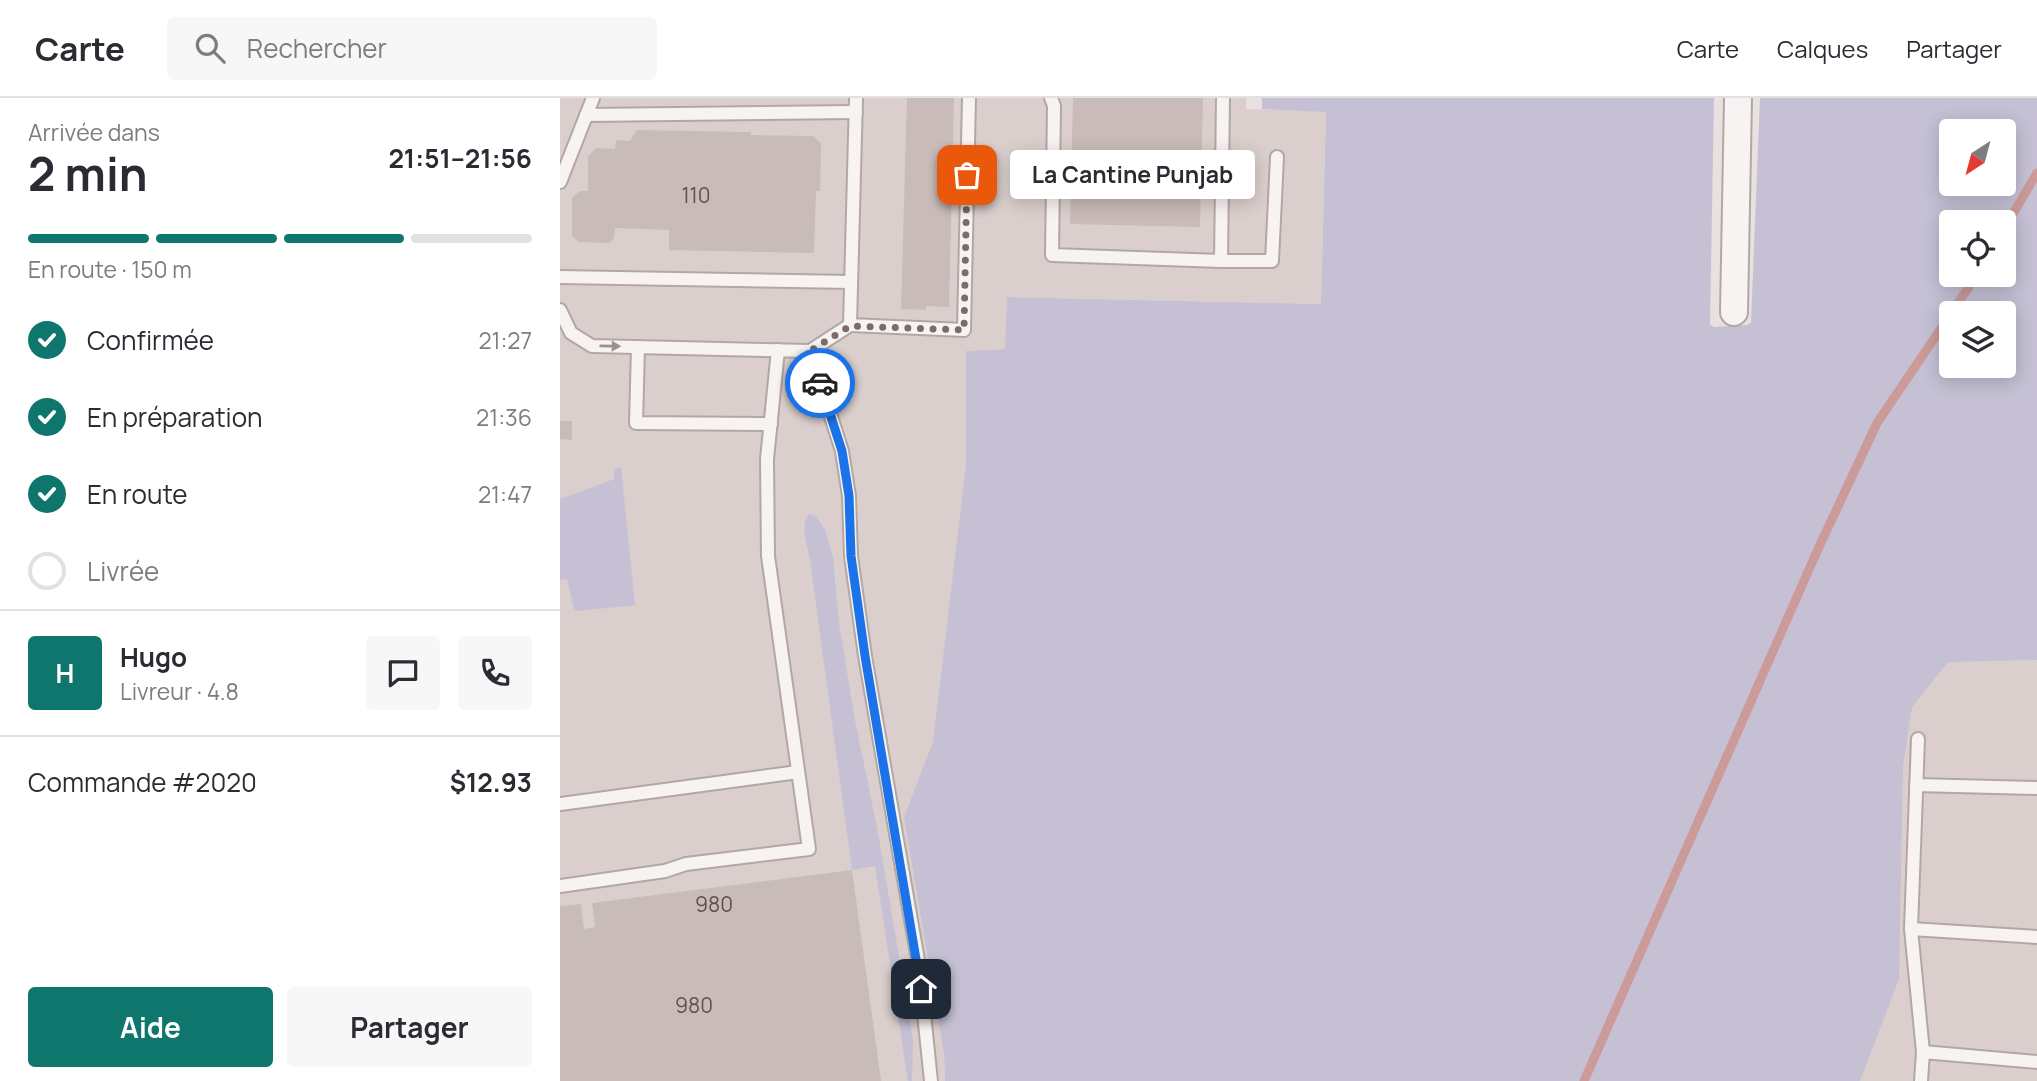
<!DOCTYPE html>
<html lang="fr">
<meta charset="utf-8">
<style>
body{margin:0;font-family:Manrope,sans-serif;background:#f7f7f7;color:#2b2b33;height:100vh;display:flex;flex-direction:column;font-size:26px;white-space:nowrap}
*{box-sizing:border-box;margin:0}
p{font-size:23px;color:#7c7c81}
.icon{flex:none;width:38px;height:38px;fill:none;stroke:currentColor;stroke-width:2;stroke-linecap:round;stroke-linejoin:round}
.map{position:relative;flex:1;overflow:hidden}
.sheet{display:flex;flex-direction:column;background:#fff;width:560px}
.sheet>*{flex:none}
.needle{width:46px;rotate:216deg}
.controls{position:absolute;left:1379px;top:21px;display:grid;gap:14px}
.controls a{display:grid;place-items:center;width:77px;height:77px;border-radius:7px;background:#fff;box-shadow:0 4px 18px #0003;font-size:35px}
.pin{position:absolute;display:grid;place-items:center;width:60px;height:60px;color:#fff;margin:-30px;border-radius:14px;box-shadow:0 4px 10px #0006}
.courier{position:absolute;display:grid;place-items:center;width:70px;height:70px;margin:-35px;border:5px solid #1a73e8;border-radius:50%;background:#fff;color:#222;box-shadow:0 2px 9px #0007}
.bubble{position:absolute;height:49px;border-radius:7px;background:#fff;box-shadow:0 4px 18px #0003;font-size:23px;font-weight:700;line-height:49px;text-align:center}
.summary em{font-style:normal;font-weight:700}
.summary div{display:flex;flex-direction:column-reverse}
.summary{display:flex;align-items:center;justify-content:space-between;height:119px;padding:0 28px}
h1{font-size:46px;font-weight:700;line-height:52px}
.bar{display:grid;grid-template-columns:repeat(4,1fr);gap:10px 7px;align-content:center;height:84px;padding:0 28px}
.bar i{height:9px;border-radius:5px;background:#e1e1e2}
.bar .selected{background:#0f766e}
.bar p{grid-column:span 4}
.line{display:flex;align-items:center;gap:18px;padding:0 28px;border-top:2px solid #e1e1e2}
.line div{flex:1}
.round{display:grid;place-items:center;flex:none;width:74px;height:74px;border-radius:7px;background:#f7f7f7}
ol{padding:0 28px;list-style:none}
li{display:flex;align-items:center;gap:21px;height:77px}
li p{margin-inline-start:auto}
li .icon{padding:7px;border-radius:50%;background:#0f766e;color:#fff;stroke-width:4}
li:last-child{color:#7c7c81}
li i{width:38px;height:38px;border:4px solid #e1e1e2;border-radius:50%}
.cta{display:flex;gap:14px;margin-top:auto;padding:14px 28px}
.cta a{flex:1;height:80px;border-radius:7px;background:#0f766e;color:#fff;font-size:28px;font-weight:700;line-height:80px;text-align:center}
.cta a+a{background:#f7f7f7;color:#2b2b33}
header{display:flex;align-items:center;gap:42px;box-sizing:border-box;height:98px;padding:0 35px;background:#fff;border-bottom:2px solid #e1e1e2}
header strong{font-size:33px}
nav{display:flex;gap:38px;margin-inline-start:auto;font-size:24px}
.search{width:490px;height:63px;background:#f7f7f7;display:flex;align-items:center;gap:18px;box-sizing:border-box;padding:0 24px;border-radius:7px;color:#7c7c81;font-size:26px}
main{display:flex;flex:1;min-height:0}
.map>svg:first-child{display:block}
</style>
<header>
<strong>Carte</strong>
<div class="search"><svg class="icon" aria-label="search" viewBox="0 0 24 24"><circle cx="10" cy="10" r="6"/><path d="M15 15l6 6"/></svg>Rechercher</div>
<nav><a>Carte</a><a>Calques</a><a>Partager</a></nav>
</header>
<main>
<section class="sheet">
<div class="summary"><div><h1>2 min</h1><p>Arrivée dans</p></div><em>21:51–21:56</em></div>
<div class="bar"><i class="selected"></i><i class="selected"></i><i class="selected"></i><i></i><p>En route · 150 m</p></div>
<ol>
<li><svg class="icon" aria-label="check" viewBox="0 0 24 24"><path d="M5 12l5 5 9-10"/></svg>Confirmée<p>21:27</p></li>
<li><svg class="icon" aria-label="check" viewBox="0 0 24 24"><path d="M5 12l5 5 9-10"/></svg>En préparation<p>21:36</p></li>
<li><svg class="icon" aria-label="check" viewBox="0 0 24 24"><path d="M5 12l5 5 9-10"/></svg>En route<p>21:47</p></li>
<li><i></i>Livrée</li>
</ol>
<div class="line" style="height:126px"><b class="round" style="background:#0f766e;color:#fff">H</b><div><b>Hugo</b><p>Livreur · 4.8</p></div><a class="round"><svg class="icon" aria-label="chat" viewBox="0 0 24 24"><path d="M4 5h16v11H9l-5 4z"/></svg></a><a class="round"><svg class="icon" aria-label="phone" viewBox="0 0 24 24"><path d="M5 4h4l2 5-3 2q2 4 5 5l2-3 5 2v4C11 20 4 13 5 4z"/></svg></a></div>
<div class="line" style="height:91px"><div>Commande #2020</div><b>$12.93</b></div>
<div class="cta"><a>Aide</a><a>Partager</a></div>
</section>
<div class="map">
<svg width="1477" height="983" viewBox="0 0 1477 983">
<rect width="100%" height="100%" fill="#e9e1df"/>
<g fill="#dbcfcd">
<path d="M0,0H686V11L766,13L761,206L447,199L446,251L406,253V367L384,956L385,983H0Z"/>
<path d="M1240,543L1477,546V983H1044Z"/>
</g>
<g fill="#c5c0d4" fill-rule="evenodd">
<path d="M702,0H1154L1150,226L1154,229L1187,227L1191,224L1200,0H1477V562L1388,564L1352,609L1343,669L1339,881L1300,983H385L384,956L344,719L373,644L406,367V253L445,251L447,199L761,206L766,14L702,11ZM1444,33V86H1391V33ZM1444,124V177H1391V124ZM1444,215V268H1391V215Z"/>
<path d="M61,369L75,507L19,513L14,511L7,481L0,482V401L54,381V371Z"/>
<path d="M249,416L256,418L265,432L273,460L279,525L295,622L318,735L353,941L352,983H348L315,768L292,772L250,462C248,447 239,428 249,416Z"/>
</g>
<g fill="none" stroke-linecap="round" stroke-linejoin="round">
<g stroke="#cb9a99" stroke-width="9">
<path d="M1444,131L1477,75"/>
<path d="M1024,983L1258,451L1317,325L1417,177"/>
</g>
</g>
<g fill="#c9bbb9">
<path d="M347,0H394L389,209L366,208V212L341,211Z"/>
<path d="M513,0H643L640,129L510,126Z"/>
<path d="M77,32L185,34H191V37L253,38L261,45V52L260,93H256L254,155L109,152V132L55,130L54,140L50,145L19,144L12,138V100L20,93H28V59L36,50L55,51L56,42L70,43Z"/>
<path d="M0,323H12V342L0,341Z"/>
<path d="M292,772L321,983H0V808L21,806L24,831L35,829L32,805Z"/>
</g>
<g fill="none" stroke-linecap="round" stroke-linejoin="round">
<g stroke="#b3a7a4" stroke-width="16">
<g id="service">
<path d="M296,0L290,227L404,232L409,0"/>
<path d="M491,0L494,8L492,157L661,163L663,0"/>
<path d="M26,17L296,14"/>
<path d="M0,84L33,0"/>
<path d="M661,163H712L717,59"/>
<path d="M0,179L291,184"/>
<path d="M0,212L11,235L32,248L250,253L290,227"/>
<path d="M78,249L76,325L211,326"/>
<path d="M250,253L282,353L289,398L291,458L305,558L359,868L371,983"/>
<path d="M1358,641L1351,831L1363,954"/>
<path d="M1356,687L1477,690"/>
<path d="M0,706L238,674"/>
<path d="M0,788L105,773L126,766L249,751L208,458L207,361L218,252"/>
<path d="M1351,831L1477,839"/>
<path d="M1361,983L1363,954L1477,964"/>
</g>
</g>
<g stroke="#b3a7a4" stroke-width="30">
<path id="minor" d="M1174,214L1178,0"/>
</g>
<use href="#service" stroke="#f7f3f2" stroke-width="12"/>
<use href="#minor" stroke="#f7f3f2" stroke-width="26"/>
</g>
<defs><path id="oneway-solid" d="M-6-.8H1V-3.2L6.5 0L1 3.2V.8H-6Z" transform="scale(1.75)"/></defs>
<use fill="#9c8f8c" href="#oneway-solid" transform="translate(50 248) rotate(1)"/>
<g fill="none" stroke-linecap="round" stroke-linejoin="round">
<path stroke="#7c6b67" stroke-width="7" stroke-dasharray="0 12.6" d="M260,285L250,253L290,228L404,232L407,77"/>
<path stroke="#1a73e8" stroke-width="9" d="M260,285L282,353L289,398L291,458L305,558L361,891"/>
</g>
<g text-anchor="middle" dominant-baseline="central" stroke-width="6" stroke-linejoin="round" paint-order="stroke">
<g font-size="21" fill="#634f4c">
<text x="136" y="97">110</text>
<text x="154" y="806">980</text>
<text x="134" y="907">980</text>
</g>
</g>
</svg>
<div class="controls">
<a><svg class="needle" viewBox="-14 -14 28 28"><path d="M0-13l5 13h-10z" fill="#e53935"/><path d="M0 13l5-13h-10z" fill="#7c7c81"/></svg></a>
<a><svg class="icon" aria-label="locate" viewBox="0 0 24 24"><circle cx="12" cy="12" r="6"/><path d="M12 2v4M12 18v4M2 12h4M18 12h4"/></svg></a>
<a><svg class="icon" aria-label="layers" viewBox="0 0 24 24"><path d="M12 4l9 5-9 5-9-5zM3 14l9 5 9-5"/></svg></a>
</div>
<div class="pin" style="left:407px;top:77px;background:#ea580c"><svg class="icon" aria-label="bag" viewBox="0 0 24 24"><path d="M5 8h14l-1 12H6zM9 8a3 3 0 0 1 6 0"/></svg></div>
<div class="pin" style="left:361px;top:891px;background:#1f2937"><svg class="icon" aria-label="home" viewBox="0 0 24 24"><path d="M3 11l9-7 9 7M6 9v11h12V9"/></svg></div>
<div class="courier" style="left:260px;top:285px"><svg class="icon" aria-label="car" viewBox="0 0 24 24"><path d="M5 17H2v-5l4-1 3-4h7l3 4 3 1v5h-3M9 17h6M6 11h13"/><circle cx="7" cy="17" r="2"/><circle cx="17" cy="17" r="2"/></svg></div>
<div class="bubble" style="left:450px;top:52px;width:245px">La Cantine Punjab</div>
</div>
</main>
